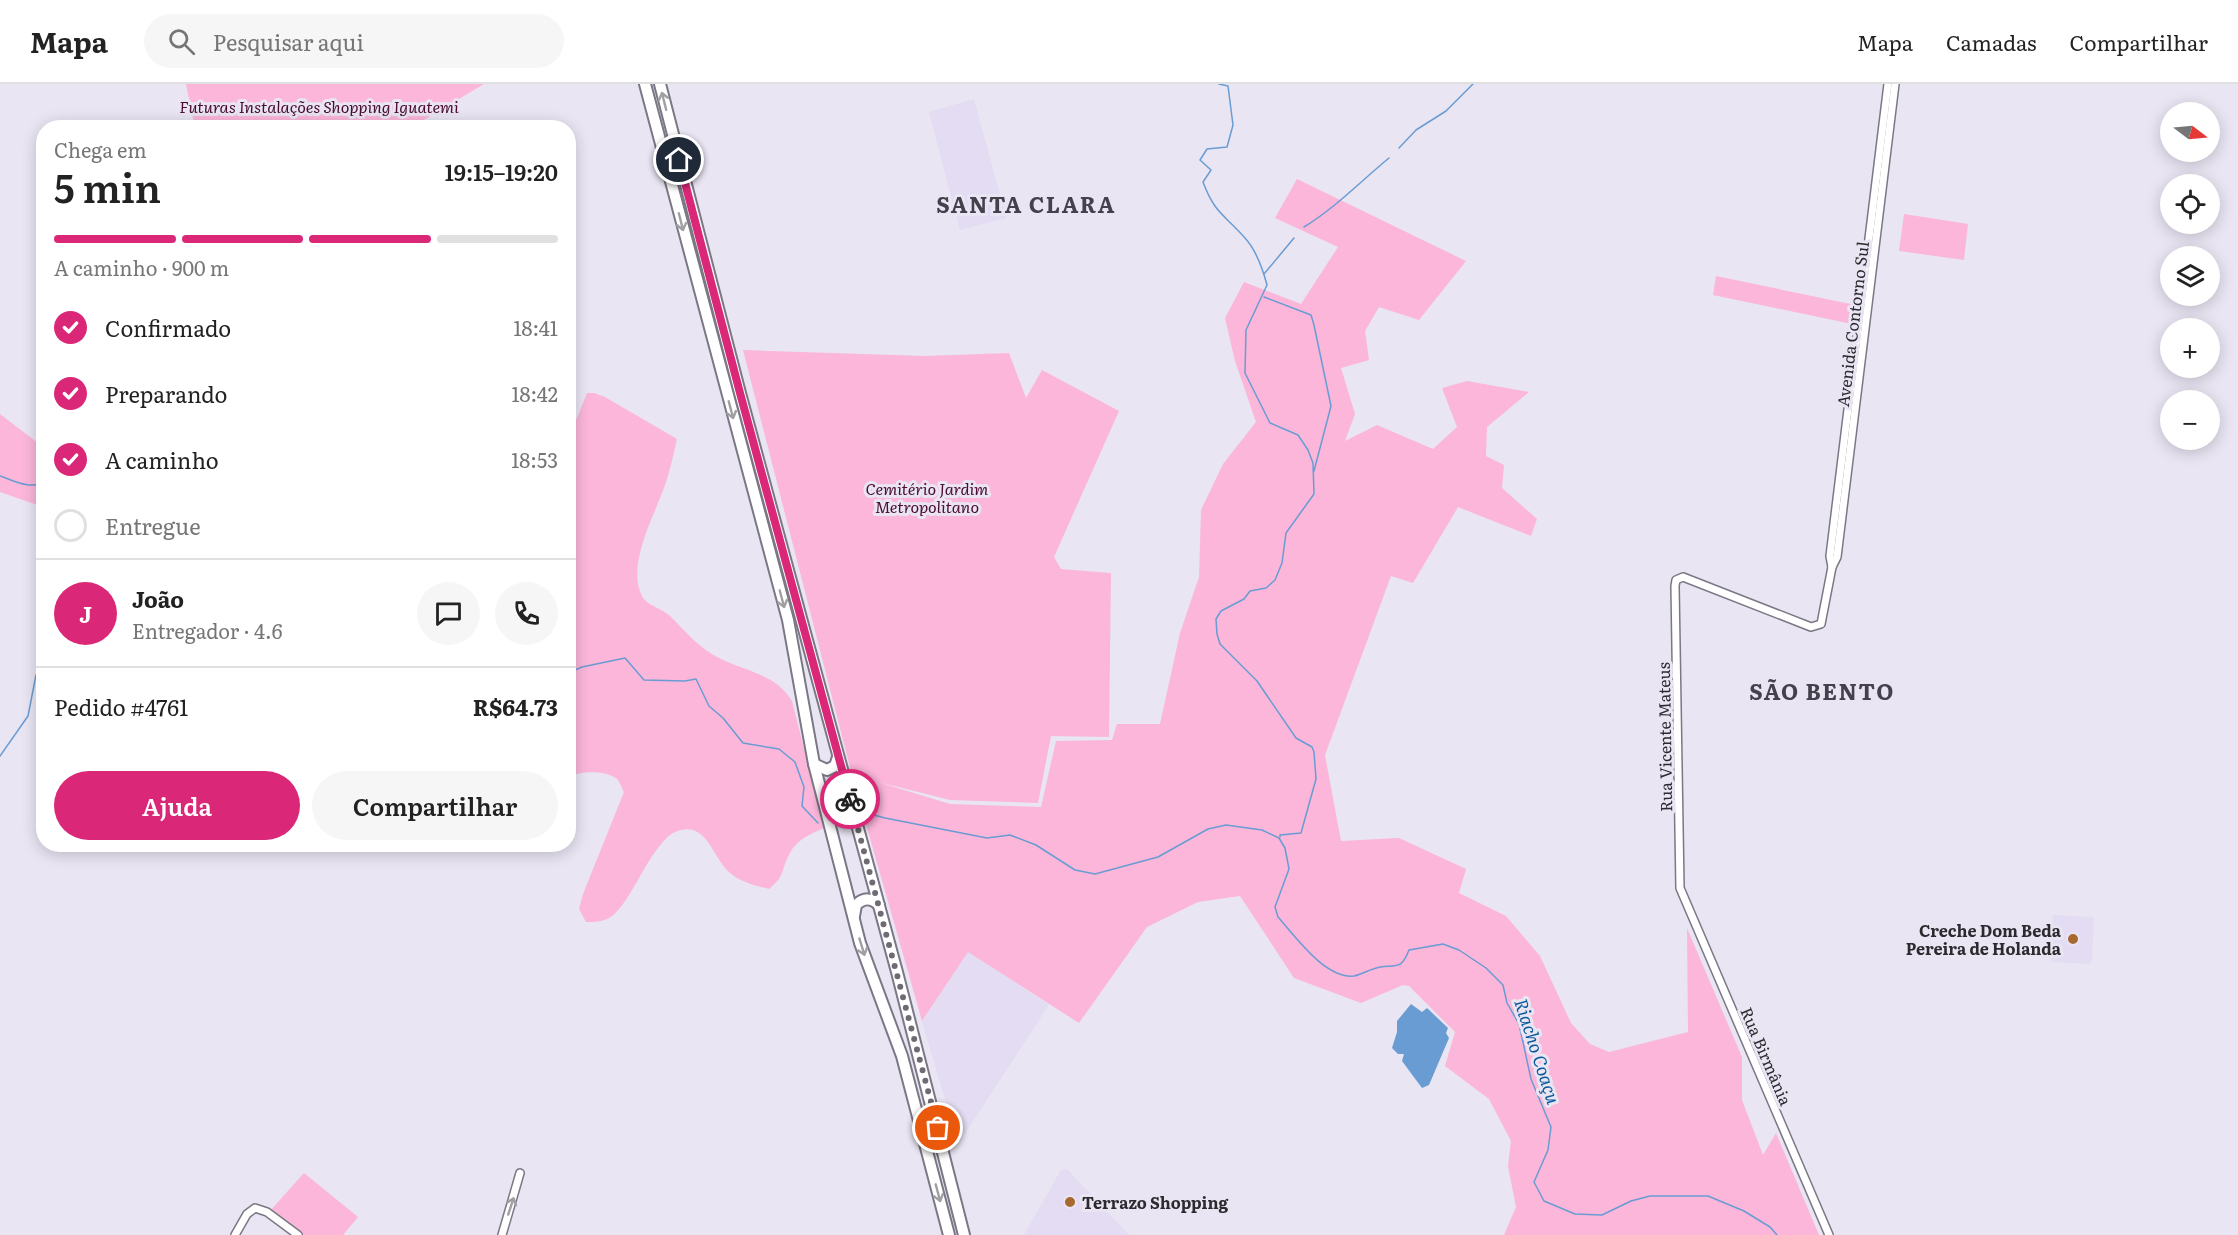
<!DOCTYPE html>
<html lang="pt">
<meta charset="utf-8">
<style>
body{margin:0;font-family:Literata,serif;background:#f6f6f6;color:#222;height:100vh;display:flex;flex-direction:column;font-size:22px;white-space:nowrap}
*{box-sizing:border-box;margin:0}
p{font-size:20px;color:#767676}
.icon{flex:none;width:33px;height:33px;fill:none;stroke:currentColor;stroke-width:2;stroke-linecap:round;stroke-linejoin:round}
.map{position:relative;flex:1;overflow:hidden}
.drawer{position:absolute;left:36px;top:36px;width:540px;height:732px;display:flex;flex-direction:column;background:#fff;border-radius:24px;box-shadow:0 3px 15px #0003}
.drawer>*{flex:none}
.needle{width:39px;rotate:106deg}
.controls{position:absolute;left:2160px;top:18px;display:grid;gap:12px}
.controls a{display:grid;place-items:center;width:60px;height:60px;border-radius:50%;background:#fff;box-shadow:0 3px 15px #0003;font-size:30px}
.pin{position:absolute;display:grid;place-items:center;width:51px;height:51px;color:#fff;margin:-26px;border:3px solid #fff;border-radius:50%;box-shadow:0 2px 6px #0007}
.courier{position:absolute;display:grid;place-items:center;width:60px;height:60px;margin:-30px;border:4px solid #db2777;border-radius:50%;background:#fff;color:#222;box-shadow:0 2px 8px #0007}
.summary em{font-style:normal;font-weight:600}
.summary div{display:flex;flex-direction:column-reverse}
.summary{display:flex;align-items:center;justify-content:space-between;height:102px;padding:0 18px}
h1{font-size:39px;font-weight:600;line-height:45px}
.bar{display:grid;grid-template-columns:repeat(4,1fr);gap:9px 6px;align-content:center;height:72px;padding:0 18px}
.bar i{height:8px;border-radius:4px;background:#e0e0e0}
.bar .current{background:#db2777}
.bar p{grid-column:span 4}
.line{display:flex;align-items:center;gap:15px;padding:0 18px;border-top:2px solid #e0e0e0}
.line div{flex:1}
.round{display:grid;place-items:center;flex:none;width:63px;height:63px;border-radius:32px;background:#f6f6f6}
ol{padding:0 18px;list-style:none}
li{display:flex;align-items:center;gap:18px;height:66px}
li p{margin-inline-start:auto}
li .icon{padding:6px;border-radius:50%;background:#db2777;color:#fff;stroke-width:4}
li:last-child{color:#767676}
li i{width:33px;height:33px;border:3px solid #e0e0e0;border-radius:50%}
.cta{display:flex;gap:12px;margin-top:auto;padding:12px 18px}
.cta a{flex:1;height:69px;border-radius:36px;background:#db2777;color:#fff;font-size:24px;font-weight:600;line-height:69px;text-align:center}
.cta a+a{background:#f6f6f6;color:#222}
header{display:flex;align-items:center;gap:36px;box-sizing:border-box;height:84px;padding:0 30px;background:#fff;border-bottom:2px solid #e0e0e0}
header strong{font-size:28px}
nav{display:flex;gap:33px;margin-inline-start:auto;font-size:21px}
.search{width:420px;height:54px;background:#f6f6f6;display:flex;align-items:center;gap:15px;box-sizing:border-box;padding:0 21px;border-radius:33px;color:#767676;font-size:22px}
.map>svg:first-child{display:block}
</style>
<header>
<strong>Mapa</strong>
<div class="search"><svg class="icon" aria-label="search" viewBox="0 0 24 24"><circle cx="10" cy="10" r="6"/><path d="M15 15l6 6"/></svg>Pesquisar aqui</div>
<nav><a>Mapa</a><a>Camadas</a><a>Compartilhar</a></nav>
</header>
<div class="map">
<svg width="2238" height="1151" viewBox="0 0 2238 1151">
<rect width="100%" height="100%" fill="#e9e5f3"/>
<g fill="#e3dcf2">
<path d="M974,15L1006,134L960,146L929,28Z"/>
<path d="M2053,831L2094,833L2092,877L2090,880L2051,878Z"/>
<path d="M968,868L1049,921L964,1051L956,1052L922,938Z"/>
<path d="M1067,1085L1129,1151H1024L1061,1086Z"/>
</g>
<g fill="#fbb6d9">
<path d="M186,0H484L412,43L195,44Z"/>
<path d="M1297,95L1466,177L1419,236L1379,223L1365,247L1369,276L1341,284L1355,330L1345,357L1377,341L1433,365L1457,343L1442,304L1467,297L1529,308L1487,343L1486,372L1504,381L1502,404L1537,435L1531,452L1458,423L1413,499L1391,492L1325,671L1341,757L1399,754L1466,785L1459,809L1506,832L1540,872L1571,939L1590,960L1609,968L1688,948L1687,844L1742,973V1016L1763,1071L1776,1049L1819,1151H1504L1516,1123L1508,1082L1511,1057L1489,1015L1445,982L1455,948L1409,902L1403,901L1361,919L1294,894L1240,812L1198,818L1147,843L1079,939L968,868L922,937L852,691L743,266L925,272L1009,269L1026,314L1042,286L1119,327L1054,473L1061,485L1111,489L1109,653L1051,652L1038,719L950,716L878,698L950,720L1041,723L1056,657L1112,656L1117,640H1160L1180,549L1199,493L1201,426L1223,380L1256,338L1235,277L1225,234L1244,198L1301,220L1338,163L1275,134Z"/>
<path d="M1904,130L1968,140L1964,176L1899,167Z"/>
<path d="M1716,192L1855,221L1852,240L1713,211Z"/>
<path d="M587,309H594L605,313L677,355C674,368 671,382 667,395C658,426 625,479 642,512C647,522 664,525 671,533C688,550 701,566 723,576C749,588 776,591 792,617L824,744C812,749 796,756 790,769C780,786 787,790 769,805C755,802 738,797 728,787C712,772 706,735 675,748C668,751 663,758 658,764C644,781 628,820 612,832C604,838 596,838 586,838L579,825L583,810L624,708C622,705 620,698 617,695C606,686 580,687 569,693V346L577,334Z"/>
<path d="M0,330L43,363V423L0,408Z"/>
<path d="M304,1089L358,1133L343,1151H301L270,1127Z"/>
</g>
<path fill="#699cd3" d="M1411,920L1422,928L1427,924L1448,944L1446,949L1449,954L1429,1001L1422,1004L1402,977L1404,970H1398L1392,964L1397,948V937Z"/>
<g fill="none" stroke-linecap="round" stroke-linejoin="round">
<g stroke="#699cd3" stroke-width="1.5">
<path d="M1219,0L1228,2L1233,41L1227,63L1207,65L1200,76L1211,86L1203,98C1215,130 1224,130 1245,154C1256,166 1263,186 1267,201L1246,246L1245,289L1270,339L1298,351L1308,366L1313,379L1314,410L1286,449L1282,479L1275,496L1266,504L1250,507L1244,515L1221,527L1216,535L1217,550L1220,560L1257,597L1296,654L1312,663L1314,668L1316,695L1301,749L1280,751V753"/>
<path d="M1399,64L1416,46L1446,27L1473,0"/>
<path d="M1304,143C1335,124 1361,97 1389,74"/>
<path d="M1264,190L1294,154"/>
<path d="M1264,213L1311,231L1314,241L1331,322L1314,387"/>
<path d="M0,392C15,397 28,405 44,399"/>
<path d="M42,580L44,577"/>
<path d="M568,589L582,583L625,574L644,596L685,597L696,595L709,622L723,634L743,659L779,665L795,678L804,703L802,722L818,739"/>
<path d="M0,672L28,632L36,591"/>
<path d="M859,727L885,734L987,754L1010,751L1036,761L1075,786L1095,790L1158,773L1208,745L1226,741L1262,746L1279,754L1285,764L1289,785L1275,823L1278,833C1295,852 1325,895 1354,892C1363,890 1372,884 1381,883C1399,881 1402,884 1409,866L1443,860L1459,866L1486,884L1503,901L1507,919L1519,940L1531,995L1551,1043L1548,1066L1534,1098L1544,1117L1575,1130L1602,1131L1631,1117L1650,1112H1708L1744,1127L1770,1143L1777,1151"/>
</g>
<g stroke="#7b7784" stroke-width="10">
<g id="minor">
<path d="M1832,483L1830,472L1888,0"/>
<path d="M235,1151L247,1130L255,1124L267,1128L298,1151"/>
<path d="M502,1151L520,1089"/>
<path d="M1829,1151L1680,804L1675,502L1676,496L1683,493L1811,543L1821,540L1832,483L1837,473L1895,0"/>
</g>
</g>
<g stroke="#7b7784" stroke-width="14">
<g id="highway">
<path d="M645,0L788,536L814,680L860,859L902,972L949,1151"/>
<path d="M660,0L740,309L897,888L964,1151"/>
<path d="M814,680L827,686L835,682L838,673"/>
<path d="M854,832L856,821C864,813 872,814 879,821"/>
</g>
</g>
<use href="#minor" stroke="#fff" stroke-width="7"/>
<use href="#highway" stroke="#fff" stroke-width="10"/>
</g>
<defs><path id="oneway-shaft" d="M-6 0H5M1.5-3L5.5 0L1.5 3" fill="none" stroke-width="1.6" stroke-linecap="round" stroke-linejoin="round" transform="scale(1.5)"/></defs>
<g stroke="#a09fa1">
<use href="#oneway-shaft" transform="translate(664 17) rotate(-104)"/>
<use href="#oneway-shaft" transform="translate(681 138) rotate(76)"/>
<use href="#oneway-shaft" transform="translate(731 326) rotate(75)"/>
<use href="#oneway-shaft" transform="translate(782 515) rotate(75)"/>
<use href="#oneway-shaft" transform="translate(862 863) rotate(73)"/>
<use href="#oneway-shaft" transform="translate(938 1109) rotate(75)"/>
<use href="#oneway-shaft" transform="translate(511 1122) rotate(-72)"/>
</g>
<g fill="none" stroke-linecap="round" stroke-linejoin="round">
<path stroke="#6e6b74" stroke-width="6" stroke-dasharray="0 10.8" d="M850,715L938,1044"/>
<path stroke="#db2777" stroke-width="8" d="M679,76L740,309L850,715"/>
</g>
<g fill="#a86930" stroke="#e9e5f3" stroke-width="2">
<circle cx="2073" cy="855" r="6"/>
<circle cx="1070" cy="1118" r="6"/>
</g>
<g text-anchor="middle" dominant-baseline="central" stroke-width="6" stroke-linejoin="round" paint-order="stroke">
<g font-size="16" font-style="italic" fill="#4b0b33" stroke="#e9e5f3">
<text x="319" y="22">Futuras Instalações Shopping Iguatemi</text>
<text x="927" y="404">Cemitério Jardim<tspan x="927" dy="18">Metropolitano</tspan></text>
</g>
<g font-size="16" fill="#2c2a2f" stroke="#e9e5f3">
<text transform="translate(1852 240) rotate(-83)">Avenida Contorno Sul</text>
<text transform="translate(1664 653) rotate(-91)">Rua Vicente Mateus</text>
<text transform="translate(1767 972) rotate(67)">Rua Birmânia</text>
</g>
<g font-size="16" font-weight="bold" fill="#2c2a2f" stroke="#e9e5f3" text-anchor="end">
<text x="2061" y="846">Creche Dom Beda<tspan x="2061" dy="18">Pereira de Holanda</tspan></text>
<text x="1082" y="1118" text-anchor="start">Terrazo Shopping</text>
</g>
<g font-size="18" font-style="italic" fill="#0b599c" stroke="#e9e5f3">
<text transform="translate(1538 967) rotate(72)">Riacho Coaçu</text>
</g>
<g font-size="22" font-weight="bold" letter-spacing="1.5" fill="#44414c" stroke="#e9e5f3">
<text x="1026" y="119">SANTA CLARA</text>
<text x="1822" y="606">SÃO BENTO</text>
</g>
</g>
</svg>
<div class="controls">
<a><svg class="needle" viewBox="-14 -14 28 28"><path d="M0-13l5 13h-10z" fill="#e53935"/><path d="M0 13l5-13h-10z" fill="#767676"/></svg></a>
<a><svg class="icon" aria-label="locate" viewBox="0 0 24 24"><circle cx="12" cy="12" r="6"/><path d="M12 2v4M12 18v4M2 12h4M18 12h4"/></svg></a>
<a><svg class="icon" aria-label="layers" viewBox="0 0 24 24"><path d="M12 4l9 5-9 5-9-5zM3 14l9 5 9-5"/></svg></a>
<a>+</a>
<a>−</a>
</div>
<div class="pin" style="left:938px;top:1044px;background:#ea580c"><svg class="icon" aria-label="bag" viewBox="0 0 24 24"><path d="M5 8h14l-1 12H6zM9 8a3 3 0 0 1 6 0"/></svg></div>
<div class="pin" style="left:679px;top:76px;background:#1f2937"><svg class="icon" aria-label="home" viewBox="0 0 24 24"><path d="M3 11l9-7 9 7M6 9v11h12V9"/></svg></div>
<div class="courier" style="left:850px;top:715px"><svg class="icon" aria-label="bike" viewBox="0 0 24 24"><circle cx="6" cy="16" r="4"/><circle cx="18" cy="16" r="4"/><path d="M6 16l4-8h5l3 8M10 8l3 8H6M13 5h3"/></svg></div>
<section class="drawer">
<div class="summary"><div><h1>5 min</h1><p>Chega em</p></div><em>19:15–19:20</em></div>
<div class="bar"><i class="current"></i><i class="current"></i><i class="current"></i><i></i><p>A caminho · 900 m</p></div>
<ol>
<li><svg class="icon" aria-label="check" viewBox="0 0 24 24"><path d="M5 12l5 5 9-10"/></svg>Confirmado<p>18:41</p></li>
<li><svg class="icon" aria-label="check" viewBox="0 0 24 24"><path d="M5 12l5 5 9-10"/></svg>Preparando<p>18:42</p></li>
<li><svg class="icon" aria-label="check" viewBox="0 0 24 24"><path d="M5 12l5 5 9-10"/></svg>A caminho<p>18:53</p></li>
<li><i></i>Entregue</li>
</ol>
<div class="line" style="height:108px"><b class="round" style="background:#db2777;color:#fff">J</b><div><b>João</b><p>Entregador · 4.6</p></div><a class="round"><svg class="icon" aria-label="chat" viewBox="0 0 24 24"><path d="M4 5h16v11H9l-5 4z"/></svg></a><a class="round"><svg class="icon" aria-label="phone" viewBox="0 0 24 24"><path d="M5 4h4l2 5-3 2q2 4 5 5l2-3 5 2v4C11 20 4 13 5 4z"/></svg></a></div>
<div class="line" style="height:78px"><div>Pedido #4761</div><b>R$64.73</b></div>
<div class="cta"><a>Ajuda</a><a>Compartilhar</a></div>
</section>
</div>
